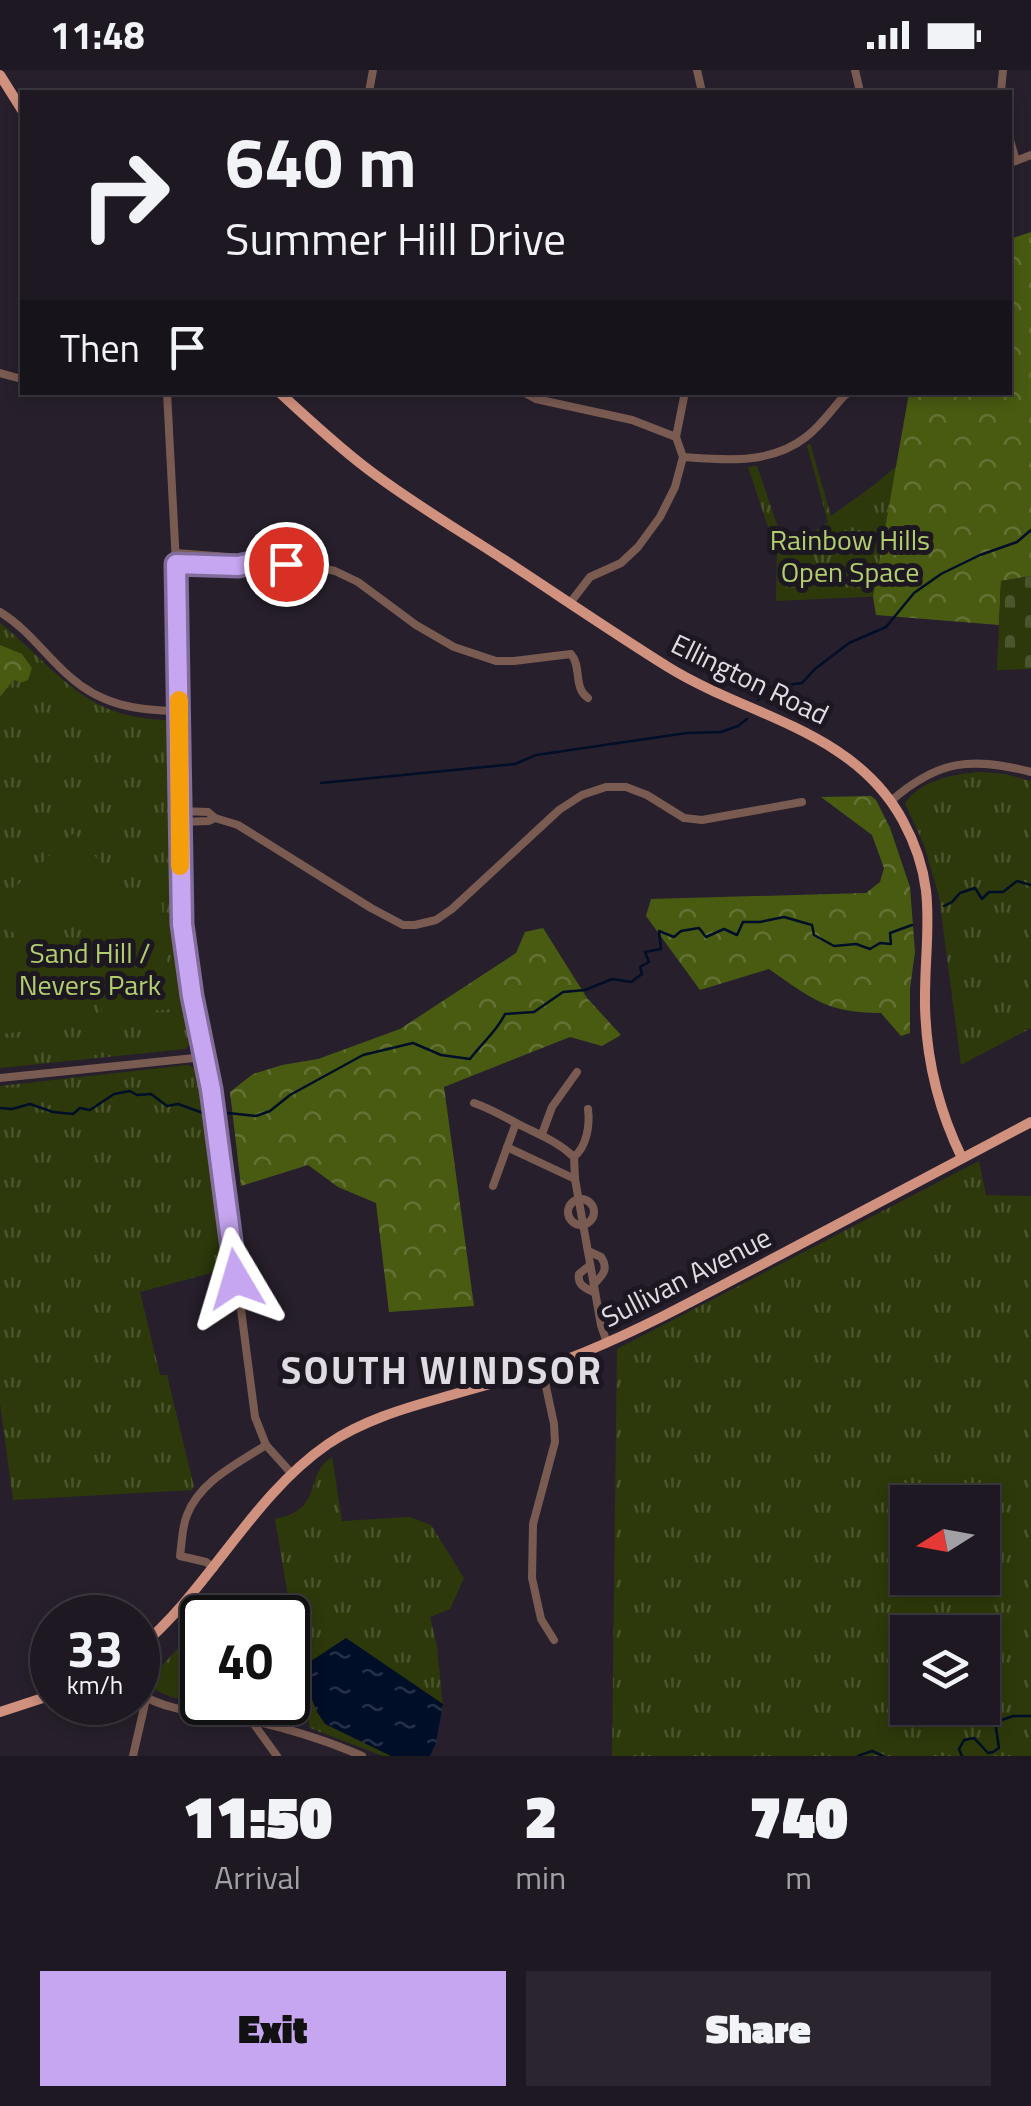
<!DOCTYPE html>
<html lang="en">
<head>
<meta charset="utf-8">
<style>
  :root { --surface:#1d1821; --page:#2a252e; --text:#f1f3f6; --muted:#a0a0a5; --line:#3b373f; --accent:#c6a6f0 }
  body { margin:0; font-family:"Titillium Web",sans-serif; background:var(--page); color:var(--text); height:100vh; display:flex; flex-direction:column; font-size:38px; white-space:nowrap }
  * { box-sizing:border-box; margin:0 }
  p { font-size:32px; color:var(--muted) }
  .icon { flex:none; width:55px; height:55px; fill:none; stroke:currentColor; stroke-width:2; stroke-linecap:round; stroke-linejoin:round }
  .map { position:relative; height:1686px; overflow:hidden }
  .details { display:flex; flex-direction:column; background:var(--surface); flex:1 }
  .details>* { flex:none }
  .guide { position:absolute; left:20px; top:20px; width:992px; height:305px; border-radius:0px; box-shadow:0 5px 15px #0003,0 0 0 2px var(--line); background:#1d1821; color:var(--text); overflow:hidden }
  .needle { width:65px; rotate:259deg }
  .fabs { position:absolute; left:890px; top:1415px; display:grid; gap:20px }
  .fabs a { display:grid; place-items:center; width:110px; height:110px; border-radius:0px; background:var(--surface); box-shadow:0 5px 15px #0003,0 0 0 2px var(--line); font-size:50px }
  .speed { position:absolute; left:30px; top:1525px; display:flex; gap:20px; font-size:50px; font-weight:700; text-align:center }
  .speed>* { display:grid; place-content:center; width:130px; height:130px; border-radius:50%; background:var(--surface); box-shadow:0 5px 15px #0003,0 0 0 2px var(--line); line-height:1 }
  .speed small { font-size:25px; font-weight:400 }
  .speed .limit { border:5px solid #111; border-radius:15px; background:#fff; color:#111 }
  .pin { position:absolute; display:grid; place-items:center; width:85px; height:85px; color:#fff; margin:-42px; border:5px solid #fff; border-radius:50%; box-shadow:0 2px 10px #0007 }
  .me { position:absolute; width:110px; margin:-55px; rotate:353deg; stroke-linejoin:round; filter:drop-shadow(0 0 8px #0008) }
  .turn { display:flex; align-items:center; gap:35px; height:210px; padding:0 40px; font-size:45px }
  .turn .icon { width:130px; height:130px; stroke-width:2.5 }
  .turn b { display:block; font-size:70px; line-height:85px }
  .then { display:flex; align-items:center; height:95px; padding:0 40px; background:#0003; gap:20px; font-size:38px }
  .eta { display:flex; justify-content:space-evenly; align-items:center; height:170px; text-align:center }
  .eta b { font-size:60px; font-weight:800; line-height:70px }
  .primary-button { display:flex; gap:20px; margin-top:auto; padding:20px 40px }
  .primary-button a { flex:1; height:115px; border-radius:0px; background:var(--accent); color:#111; font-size:40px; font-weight:800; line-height:115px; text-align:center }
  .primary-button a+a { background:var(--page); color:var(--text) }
  .status { display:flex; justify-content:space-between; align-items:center; height:70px; padding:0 50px; background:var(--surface); direction:ltr }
  .status svg { height:28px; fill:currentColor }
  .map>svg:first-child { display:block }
  .grass { fill:url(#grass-tufts); fill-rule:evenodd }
  .forest { fill:url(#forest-crowns) }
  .cemetery { fill:url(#cemetery-stones) }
  .pitch { fill:#2d390a }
  .water { fill:url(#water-ripples) }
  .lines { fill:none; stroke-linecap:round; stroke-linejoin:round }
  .stream { stroke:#000e27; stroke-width:2.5 }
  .minor { stroke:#7a5b52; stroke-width:8 }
  .major { stroke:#d1917f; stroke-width:10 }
  .route-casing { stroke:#816c9c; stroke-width:25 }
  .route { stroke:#c6a6f0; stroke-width:18 }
  .slow { stroke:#f59e0b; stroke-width:18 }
  .labels { text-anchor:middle; stroke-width:10; stroke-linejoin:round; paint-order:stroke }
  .park-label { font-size:28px; fill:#b2cd6c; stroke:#1d1722 }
  .street-label { font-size:28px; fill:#e0dce4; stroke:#1d1722 }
  .district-label { font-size:38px; font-weight:bold; letter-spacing:2.5px; fill:#e0dce4; stroke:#1d1722 }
</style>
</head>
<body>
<div class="status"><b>11:48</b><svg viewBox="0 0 49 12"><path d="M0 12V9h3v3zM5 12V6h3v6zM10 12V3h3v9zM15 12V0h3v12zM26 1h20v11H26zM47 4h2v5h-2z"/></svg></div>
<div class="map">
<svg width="1031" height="1686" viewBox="0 0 1031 1686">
  <defs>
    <pattern id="grass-tufts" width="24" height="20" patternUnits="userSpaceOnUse" patternTransform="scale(2.5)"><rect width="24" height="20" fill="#2d390a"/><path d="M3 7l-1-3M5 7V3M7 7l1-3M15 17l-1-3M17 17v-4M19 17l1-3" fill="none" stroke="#4b552e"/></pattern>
    <pattern id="forest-crowns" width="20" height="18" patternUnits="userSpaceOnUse" patternTransform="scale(2.5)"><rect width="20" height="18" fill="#495b11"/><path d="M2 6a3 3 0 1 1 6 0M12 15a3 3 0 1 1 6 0" fill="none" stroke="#637234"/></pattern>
    <pattern id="cemetery-stones" width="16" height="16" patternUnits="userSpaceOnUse" patternTransform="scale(2.5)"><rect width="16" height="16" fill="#2d390a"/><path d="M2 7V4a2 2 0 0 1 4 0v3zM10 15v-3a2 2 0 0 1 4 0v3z" fill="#4b552e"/></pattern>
    <pattern id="water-ripples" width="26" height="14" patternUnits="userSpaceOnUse" patternTransform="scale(2.5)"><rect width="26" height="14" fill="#000e27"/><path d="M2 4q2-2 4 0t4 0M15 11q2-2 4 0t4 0" fill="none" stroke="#253046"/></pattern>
  </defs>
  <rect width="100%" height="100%" fill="#27202c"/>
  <g class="grass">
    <path d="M 810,373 L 831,446 L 874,415 L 910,385 L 887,526 L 776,531 L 777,484 L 748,397 L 757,396 L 786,481 L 828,452 L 807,376 Z"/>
    <path d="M 0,553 C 61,602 83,649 169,650 L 171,803 L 179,889 L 191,967 L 190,974 L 185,979 L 0,998 Z"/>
    <path d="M 980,702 L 1005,704 L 1031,711 L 1031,958 L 961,995 L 939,826 L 924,775 L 905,733 C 921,710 954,704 980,702 Z"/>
    <path d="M 188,995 L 196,999 L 199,1003 L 210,1060 L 226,1199 L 140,1222 L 160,1305 L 167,1305 L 194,1417 L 192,1420 L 13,1430 L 0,1333 L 0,1016 Z"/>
    <path d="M 979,1091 L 986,1125 L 1031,1126 L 1031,1686 L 612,1686 L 617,1279 ZM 908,1432 L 982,1432 L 982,1508 L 908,1508 ZM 908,1562 L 982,1562 L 982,1638 L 908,1638 Z"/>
    <path d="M 332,1387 L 342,1451 L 410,1447 L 431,1455 L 464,1508 L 450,1539 L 430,1547 L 437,1576 L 443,1638 L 425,1686 L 383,1686 L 310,1658 L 275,1449 C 325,1440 303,1405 332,1387 Z"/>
    <path d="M 182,1574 L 202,1604 L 202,1632 L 237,1633 L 268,1646 L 171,1627 L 140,1613 L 159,1599 Z"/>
  </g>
  <g class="forest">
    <path d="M 1031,162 L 1031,506 L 1001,511 L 999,555 L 876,545 L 873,527 L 909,323 L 1010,322 L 1010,169 Z"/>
    <path d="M 0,575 L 22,584 L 32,598 L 28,610 L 23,612 L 13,610 L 0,627 Z"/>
    <path d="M 871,726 L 876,730 L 890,758 L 910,817 L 915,882 L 910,918 L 910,963 L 901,966 L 881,943 C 827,943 812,929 769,899 L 700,920 L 646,846 L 651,829 L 866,823 L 880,812 L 884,798 L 872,765 L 821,727 Z"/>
    <path d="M 543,858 L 587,928 L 621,965 L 602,976 L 570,967 L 444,1017 L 474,1236 L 389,1242 L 376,1133 L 338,1117 L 308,1095 L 241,1116 L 230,1022 L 253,1004 L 282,995 L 318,989 L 400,959 L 516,883 L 525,862 Z"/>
  </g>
  <path class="cemetery" d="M 1031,506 L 1031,599 L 997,600 L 1001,511 Z"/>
  <g class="pitch">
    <path d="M 74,763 L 115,808 L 32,884 L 0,848 L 0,831 Z"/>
    <path d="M 161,826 L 172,939 L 102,945 L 91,832 Z"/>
    <path d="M 88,884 L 96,953 L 0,964 L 0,895 Z"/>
  </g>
  <path class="water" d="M 346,1568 L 443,1634 L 436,1673 L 430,1686 L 391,1686 L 325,1654 L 317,1642 L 303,1607 L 305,1595 Z"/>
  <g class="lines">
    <g class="stream">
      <path d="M 758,630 L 765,618 L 802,613 L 815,599 L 849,573 L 886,557 L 914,523 L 941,504 L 980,485 L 1017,472 L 1031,460"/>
      <path d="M 321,713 L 515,694 L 536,685 L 687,663 L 721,662 L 738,656 L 747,649"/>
      <path d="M 944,836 L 952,832 L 960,823 L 975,818 L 982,829 L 989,822 L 1003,822 L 1017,811 L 1031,815"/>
      <path d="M 0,1038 L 12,1039 L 30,1034 L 53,1042 L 73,1044 L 80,1038 L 90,1040 L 114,1024 L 130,1021 L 137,1025 L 151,1024 L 167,1036 L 178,1034 L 206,1044"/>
      <path d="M 228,1043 L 256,1046 L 270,1041 L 290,1025 L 363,985 L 413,973 L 441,985 L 470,989 C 482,973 497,961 505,944 L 534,942 L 563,922 L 585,920 L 612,909 L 631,912 L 642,904 L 640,897 L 649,892 L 645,882 L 661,879 L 659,861 L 674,867 L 681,861 L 699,858 L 706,867 L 724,859 L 737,865 L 743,852 L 760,852 L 784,847 L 812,855 L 814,865 L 834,876 L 856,874 L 870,879 L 880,873 L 891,874 L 890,863 L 912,855"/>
      <path d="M 858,1686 L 872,1681 L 883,1686"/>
      <path d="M 962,1686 L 959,1679 L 964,1670 L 974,1668 L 988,1683 L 993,1682 L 999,1678 L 996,1658 L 999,1651 L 1013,1646 L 1031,1646"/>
    </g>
    <g class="minor">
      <path d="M 697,0 L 702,22"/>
      <path d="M 855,0 L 860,22"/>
      <path d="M 369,22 L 373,0"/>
      <path d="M 1001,22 L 1003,0"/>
      <path d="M 1010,70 L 1016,91"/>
      <path d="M 1010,93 L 1031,85"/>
      <path d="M 0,303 L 18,308"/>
      <path d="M 167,322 L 176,494 L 180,828 L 191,926 L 211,1019 L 219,1070 L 255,1347 L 266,1375 L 292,1404"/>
      <path d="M 523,322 L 536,329 L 632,350 L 676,367"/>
      <path d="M 683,387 C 725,390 770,395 806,367 C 821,356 832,339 844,326 L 850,322"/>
      <path d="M 176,483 L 242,488 L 256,492 L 313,496 L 335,501 L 358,512 L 416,555 L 454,577 L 496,591 L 514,591 L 571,584 C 582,597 573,618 588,628"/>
      <path d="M 176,494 L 237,496 L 251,493"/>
      <path d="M 570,533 L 590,507 L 621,493 L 638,477 L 660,447 L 675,417 L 683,387 L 676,367 L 685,322"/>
      <path d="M 0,542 C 28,559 45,585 69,606 C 101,635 137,641 179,641"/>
      <path d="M 891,731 C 939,689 972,687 1031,702"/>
      <path d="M 180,741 L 208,742 L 215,748 L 238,755 L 371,838 L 403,855 L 415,855 L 436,850 L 452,839 L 559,740 L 582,725 L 606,717 L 626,717 L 647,725 L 684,748 L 702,750 L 802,732"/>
      <path d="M 180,752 L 209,751 L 215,748"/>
      <path d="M 0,1008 L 204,987"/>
      <path d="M 474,1033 C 491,1039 503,1046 518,1054 C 538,1064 557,1071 574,1087"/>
      <path d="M 542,1064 L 552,1037 L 577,1002"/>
      <path d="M 507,1077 L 575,1109"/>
      <path d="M 574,1087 L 575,1109 L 601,1255 L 607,1273"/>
      <path d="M 574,1087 C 587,1076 590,1055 588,1039"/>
      <path d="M 493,1116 L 516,1053"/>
      <circle cx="581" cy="1142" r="13"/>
      <path d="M 588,1181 L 601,1187 C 609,1199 603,1205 594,1214"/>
      <path d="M 590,1195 L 579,1204 C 577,1216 586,1218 595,1223"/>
      <path d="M 542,1298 L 554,1354 L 555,1372 L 533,1454 L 532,1508 L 541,1549 L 554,1570"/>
      <path d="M 214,1498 L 206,1492 L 180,1486 C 182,1472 182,1457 187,1445 C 200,1411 237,1394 266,1375"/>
      <path d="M 138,1622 C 165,1643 217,1643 250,1650 C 289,1659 326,1670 362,1686"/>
      <path d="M 251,1650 L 277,1686"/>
      <path d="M 133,1686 L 146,1629"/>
    </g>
    <g class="major">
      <path d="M 0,5 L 22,40"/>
      <path d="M 279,322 C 307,348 335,374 365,397 C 409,431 457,459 503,489 C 558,525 612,562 668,597 C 749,647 854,660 903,751 C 940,819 924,864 925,935 C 926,988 939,1041 962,1088"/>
      <path d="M 138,1579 C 210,1519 251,1427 328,1374 C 362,1351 402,1339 441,1328 C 489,1314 539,1301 585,1282 C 651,1255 713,1220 776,1187 C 861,1142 946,1097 1031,1052"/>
      <path d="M 0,1642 L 52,1625"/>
    </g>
  </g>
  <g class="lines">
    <defs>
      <path id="route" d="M 236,1209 L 211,1019 L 192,926 L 182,854 L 176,494 L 238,496 L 256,492 L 286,494"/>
    </defs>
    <use href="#route" class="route-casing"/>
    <use href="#route" class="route"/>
    <path class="slow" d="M 179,630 L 180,796"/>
  </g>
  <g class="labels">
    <g class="park-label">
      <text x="850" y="480">Rainbow Hills<tspan x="850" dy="32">Open Space</tspan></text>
      <text x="90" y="893">Sand Hill /<tspan x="90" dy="32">Nevers Park</tspan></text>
    </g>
    <g class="street-label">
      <text transform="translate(750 609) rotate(26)" y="10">Ellington Road</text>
      <text transform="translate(686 1207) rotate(-27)" y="10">Sullivan Avenue</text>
    </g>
    <g class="district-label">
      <text x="442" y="1314">SOUTH WINDSOR</text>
    </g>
  </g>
</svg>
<div class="fabs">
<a><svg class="needle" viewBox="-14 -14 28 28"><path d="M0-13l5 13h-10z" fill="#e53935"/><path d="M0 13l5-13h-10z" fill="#a0a0a5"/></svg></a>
<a><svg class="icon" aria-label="layers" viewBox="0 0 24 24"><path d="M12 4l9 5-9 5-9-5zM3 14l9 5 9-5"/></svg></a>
</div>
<div class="speed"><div>33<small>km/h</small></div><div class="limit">40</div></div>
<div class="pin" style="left:286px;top:494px;background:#d93025"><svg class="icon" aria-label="arrive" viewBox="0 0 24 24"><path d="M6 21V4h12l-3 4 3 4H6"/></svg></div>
<svg class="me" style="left:236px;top:1209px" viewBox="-20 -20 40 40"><path d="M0-17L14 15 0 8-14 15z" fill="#c6a6f0" stroke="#fff" stroke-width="4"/></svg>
<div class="guide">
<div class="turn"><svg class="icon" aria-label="right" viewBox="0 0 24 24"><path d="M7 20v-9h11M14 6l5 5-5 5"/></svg><div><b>640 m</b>Summer Hill Drive</div></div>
<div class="then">Then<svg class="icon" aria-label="arrive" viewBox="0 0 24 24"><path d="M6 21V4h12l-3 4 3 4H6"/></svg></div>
</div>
</div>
<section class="details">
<div class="eta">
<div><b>11:50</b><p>Arrival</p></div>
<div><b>2</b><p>min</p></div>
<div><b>740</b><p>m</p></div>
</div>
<div class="primary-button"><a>Exit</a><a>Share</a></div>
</section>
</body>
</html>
